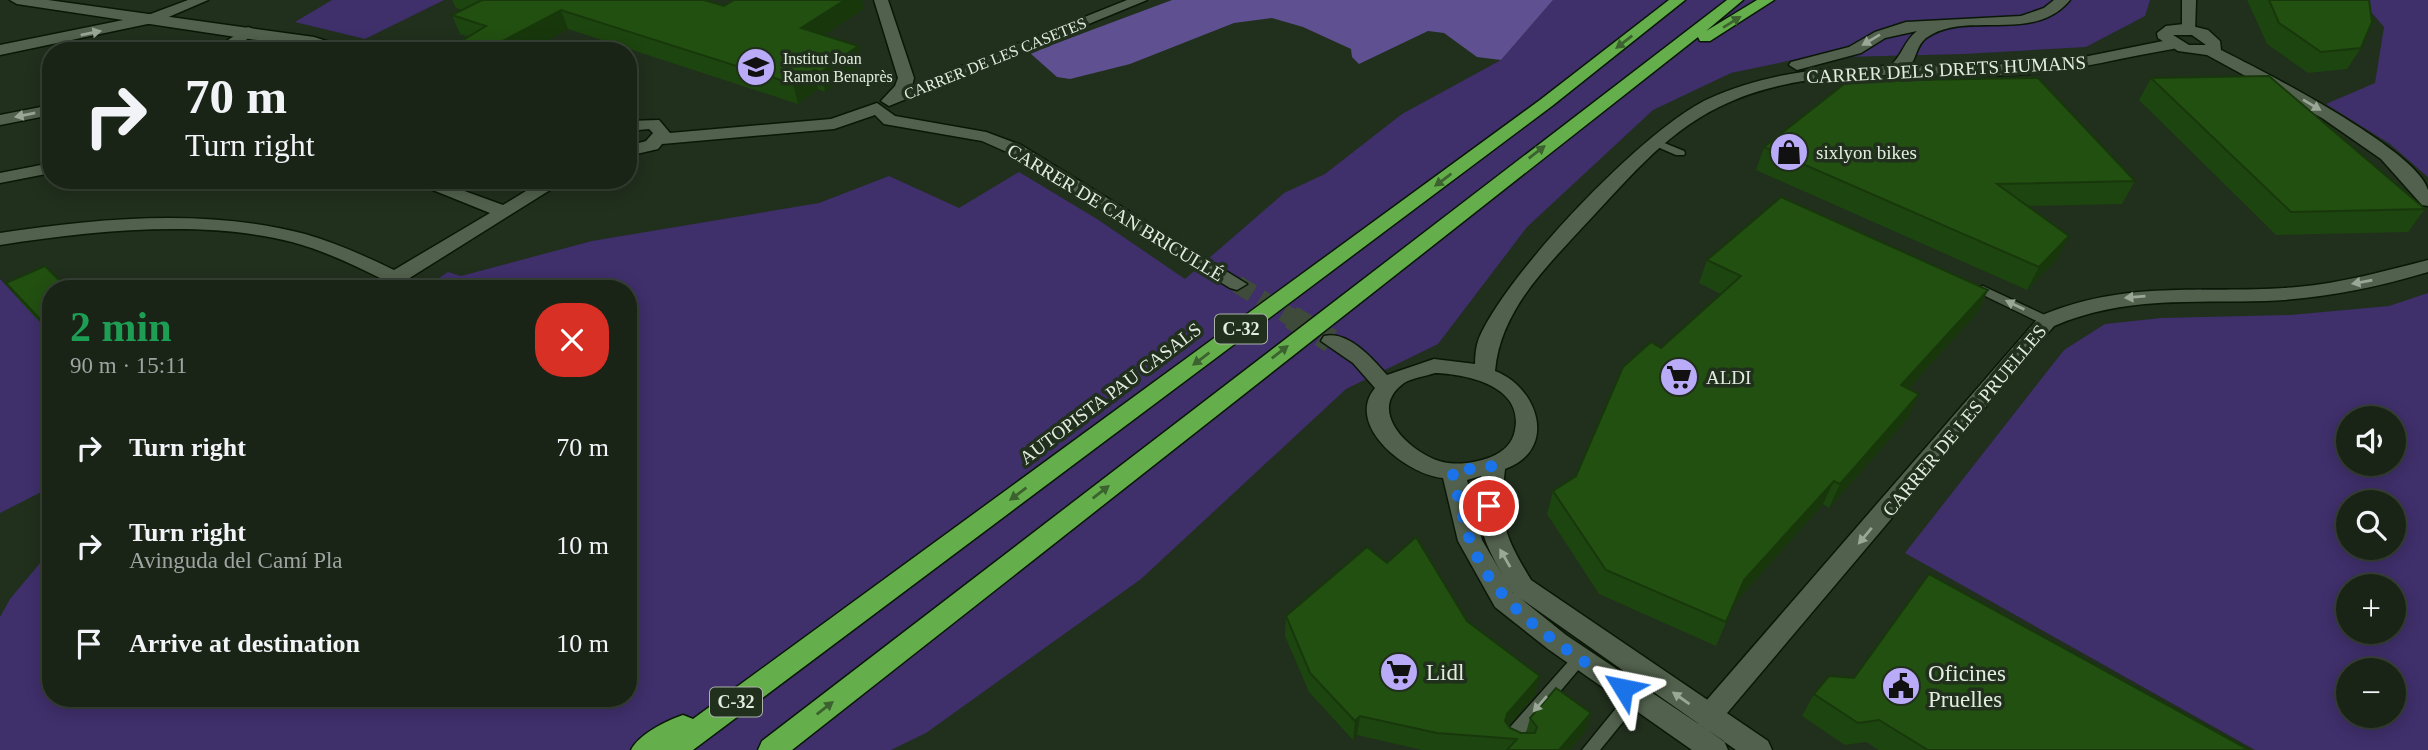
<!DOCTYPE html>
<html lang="en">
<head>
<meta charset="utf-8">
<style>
  :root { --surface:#192316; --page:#222b1f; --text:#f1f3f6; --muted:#9fa4a1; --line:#374035 }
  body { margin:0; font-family:Georgia,serif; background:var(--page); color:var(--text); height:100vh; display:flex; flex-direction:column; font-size:26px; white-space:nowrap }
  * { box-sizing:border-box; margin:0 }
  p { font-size:23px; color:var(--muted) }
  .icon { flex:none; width:38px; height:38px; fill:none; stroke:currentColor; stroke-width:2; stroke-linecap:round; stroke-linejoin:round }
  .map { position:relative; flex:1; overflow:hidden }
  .details { position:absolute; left:42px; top:280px; width:595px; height:427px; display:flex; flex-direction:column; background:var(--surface); border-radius:28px; box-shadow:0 4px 18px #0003,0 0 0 2px var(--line) }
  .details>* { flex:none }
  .guide { position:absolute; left:42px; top:42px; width:595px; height:147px; border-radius:28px; box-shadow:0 4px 18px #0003,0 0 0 2px var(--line); background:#192316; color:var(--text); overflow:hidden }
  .controls { position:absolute; left:2336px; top:406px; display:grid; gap:14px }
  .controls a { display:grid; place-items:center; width:70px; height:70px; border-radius:50%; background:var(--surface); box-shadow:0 4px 18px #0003,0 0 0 2px var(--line); font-size:35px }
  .pin { position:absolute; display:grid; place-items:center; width:60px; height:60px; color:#fff; margin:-30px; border:4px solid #fff; border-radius:50%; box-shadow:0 2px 7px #0007 }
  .me { position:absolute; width:77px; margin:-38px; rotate:305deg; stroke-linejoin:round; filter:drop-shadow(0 0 5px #0008) }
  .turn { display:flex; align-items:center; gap:24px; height:147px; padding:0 28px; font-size:32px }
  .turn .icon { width:91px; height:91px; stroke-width:2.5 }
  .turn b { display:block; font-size:49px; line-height:60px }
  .round { display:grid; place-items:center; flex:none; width:74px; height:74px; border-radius:28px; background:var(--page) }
  .headline { display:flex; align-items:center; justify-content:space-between; height:119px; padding:0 28px }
  h1 { font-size:42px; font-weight:800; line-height:52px; color:#1e9e55 }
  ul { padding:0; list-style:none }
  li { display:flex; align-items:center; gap:21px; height:98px; padding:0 28px }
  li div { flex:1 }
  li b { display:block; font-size:26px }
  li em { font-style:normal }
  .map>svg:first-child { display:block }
  .green { fill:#3f2f6b; fill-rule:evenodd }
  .forest { fill:#5f5092 }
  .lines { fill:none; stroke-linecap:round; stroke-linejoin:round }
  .secondary-tunnel-far1 { stroke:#3e4b3a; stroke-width:18; stroke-dasharray:18 9; stroke-linecap:butt }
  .secondary-tunnel { stroke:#3e4b3a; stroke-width:24; stroke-dasharray:24 11; stroke-linecap:butt }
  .lane-casing { stroke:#0a1707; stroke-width:3 }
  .street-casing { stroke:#0a1707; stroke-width:3 }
  .secondary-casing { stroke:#0a1707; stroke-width:3 }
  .highway-casing { stroke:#0a1707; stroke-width:3 }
  .lane { fill:#52614d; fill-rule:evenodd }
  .street { fill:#52614d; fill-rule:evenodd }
  .secondary { fill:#52614d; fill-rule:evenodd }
  .highway { fill:#64af4b; fill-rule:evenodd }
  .wall { fill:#1d450f }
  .shaded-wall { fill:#18380c }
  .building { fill:#225011; stroke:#18380c; stroke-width:2 }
  .oneway { fill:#3c622f }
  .oneway2 { fill:#9aa696 }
  .route { stroke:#1a73e8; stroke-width:12; stroke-dasharray:0 21.6 }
  .labels { text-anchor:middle; stroke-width:7; stroke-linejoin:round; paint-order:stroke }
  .far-poi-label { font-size:16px; fill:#e3ece0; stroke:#212f1d; text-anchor:start }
  .far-street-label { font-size:16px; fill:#e3ece0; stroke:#212f1d }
  .shield { fill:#212f1d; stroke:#a9b3a6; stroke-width:2 }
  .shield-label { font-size:18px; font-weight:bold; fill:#e3ece0 }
  .street-label { font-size:19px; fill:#e3ece0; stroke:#212f1d }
  .poi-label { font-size:19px; fill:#e3ece0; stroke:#212f1d; text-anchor:start }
  .near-poi-label { font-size:23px; fill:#e3ece0; stroke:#212f1d; text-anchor:start }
</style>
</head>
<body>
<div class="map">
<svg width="2428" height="750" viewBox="0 0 2428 750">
  <rect width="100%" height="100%" fill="#212f1d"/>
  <g class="green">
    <path d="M 332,0 L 444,0 L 365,39 L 295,22 Z"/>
    <path d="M 1553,0 L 2150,0 L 2145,16 L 2086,47 L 1964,54 L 1802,58 L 1731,73 L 1653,110 L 1527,227 L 1438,344 L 1346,389 L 1141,579 L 926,733 L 891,750 L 0,750 L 0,617 L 10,599 L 51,550 L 51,698 L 628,698 L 628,289 L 422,289 L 448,272 L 461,276 L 592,241 L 819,203 L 889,176 L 959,208 L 1019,172 L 1097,219 L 1185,279 L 1284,193 L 1325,174 L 1402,114 L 1501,60 Z"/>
    <path d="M 2361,0 L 2428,0 L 2428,177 L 2390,144 L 2326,104 L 2375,83 L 2384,27 Z"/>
    <path d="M 0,279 L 51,334 L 51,487 L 0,513 Z"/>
    <path d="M 2428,293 L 2428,750 L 2255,750 L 1905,553 L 2064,350 L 2105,324 L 2161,318 L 2290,315 L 2389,306 ZM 2394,418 L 2394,464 L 2348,464 L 2348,418 ZM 2394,502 L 2394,548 L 2348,548 L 2348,502 ZM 2394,586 L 2394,632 L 2348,632 L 2348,586 ZM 2394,670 L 2394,716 L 2348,716 L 2348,670 Z"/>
  </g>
  <path class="forest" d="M 1172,0 L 1553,0 L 1501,60 L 1477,57 L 1444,33 L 1428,31 L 1359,64 L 1352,57 L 1351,49 L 1303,27 L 1272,18 L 1234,23 L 1130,64 L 1070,79 L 1057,77 L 1030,53 Z"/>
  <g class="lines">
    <path class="secondary-tunnel-far1" d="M 1237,284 L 1294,319"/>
    <path class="secondary-tunnel" d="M 1291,317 L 1331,341"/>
    <defs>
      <g id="lane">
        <path d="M 1657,140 L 1684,151 L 1685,153 L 1684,155 L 1676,155 L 1653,145 L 1652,143 Z"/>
        <path d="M 1983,286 L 2051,318 L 2053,321 L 2051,324 L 2043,324 L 1979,293 L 1977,290 L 1979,287 Z"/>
        <path d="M 1580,652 L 1585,654 L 1588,658 L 1585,662 L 1520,739 L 1521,742 L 1519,747 L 1513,749 L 1507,747 L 1502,739 L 1504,734 L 1575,654 Z"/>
        <path d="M 1635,689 L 1640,691 L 1643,696 L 1640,701 L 1600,750 L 1582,750 L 1630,691 Z"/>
      </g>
      <g id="street">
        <path d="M 188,0 L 208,0 L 157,22 L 0,55 L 0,45 L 148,15 Z"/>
        <path d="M 874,0 L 888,0 L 914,78 L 912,86 L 1127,0 L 1147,0 L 889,106 L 881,101 L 895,86 L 898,78 Z"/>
        <path d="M 2184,24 L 2208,30 L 2220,41 L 2221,50 C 2261,70 2418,150 2428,190 C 2428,195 2428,202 2428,206 L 2422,205 L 2381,159 L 2322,118 L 2207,55 L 2178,51 L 2158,38 L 2157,33 L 2166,26 ZM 2173,35 L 2192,35 L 2206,45 L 2189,45 Z"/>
        <path d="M 248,27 L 253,29 L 253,35 L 230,51 L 211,51 Z"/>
        <path d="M 51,105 L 51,115 L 0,125 L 0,115 Z"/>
        <path d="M 51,163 L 51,173 L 0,183 L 0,173 Z"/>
        <path d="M 408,180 L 434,180 L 503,205 L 544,180 L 566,180 L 392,289 L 367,289 L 380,278 C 352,264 322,250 292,242 C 202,219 91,231 0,245 L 0,233 C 98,218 207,208 305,234 C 336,243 365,256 394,270 L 490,213 Z"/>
        <path d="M 2428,260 L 2428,272 C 2375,288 2320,299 2265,301 C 2192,303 2123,296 2054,326 L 1717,725 L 1708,729 L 1699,725 L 1695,717 L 1699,709 L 2040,316 C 2130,278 2204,295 2297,287 C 2342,283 2385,271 2428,260 Z"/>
      </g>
      <g id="secondary">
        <path d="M 10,0 L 48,0 L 314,37 L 357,51 L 330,51 L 17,4 Z"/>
        <path d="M 2054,0 L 2070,0 C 2033,45 1966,9 1926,38 C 1916,46 1917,57 1910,66 L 2054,63 L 2173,39 L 2181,44 L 2173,49 C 2118,58 2067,73 2011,75 C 1915,79 1809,62 1719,107 C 1663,134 1623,185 1581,229 C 1543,270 1500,313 1495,371 C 1539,388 1558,450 1505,469 C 1499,522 1504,535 1531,580 L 1768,741 L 1772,750 L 1736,750 L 1520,598 L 1566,635 L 1724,741 L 1728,750 L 1692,750 L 1548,649 L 1495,607 L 1458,541 L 1443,478 C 1408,475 1344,426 1375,388 L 1353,363 L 1321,341 L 1324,336 C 1348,330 1373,359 1387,375 L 1434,359 L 1475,364 C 1475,356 1476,346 1479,338 C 1507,273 1644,129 1708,99 C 1764,73 1829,66 1890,66 C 1902,56 1904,41 1917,31 L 1885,38 L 1861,53 L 1797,70 L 1789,65 L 1791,62 L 1849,47 L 1875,32 L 1906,22 L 2021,16 L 2044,8 ZM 1435,373 C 1467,374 1524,386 1515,430 C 1513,443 1503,452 1491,457 C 1475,463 1456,466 1439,461 C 1408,451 1366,410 1404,383 C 1412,378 1426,376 1435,373 ZM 1481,476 C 1474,531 1487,547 1513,593 L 1482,540 L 1467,480 Z"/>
        <path d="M 2182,0 L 2196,0 L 2195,33 L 2190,35 L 2182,30 Z"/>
        <path d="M 877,103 L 895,116 L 986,132 L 1021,145 L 1247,284 L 1237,290 L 1230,288 L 1009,153 L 982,141 L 884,124 L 875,115 L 834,129 L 662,144 L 658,149 L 628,156 L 628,146 L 646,141 L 653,133 L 649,129 L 628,131 L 628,121 L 659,120 L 670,133 L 831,119 Z"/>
      </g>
      <g id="highway">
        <path d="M 1669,0 L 1685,0 L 1552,106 L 693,750 L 631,750 C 639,734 666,721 683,715 L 693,719 L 1540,100 Z"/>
        <path d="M 1727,0 L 1743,0 L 1706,31 L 1757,0 L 1774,0 L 1710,41 L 1700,41 L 1698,37 L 792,750 L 758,750 L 762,741 Z"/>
      </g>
    </defs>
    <use href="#lane" class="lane-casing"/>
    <use href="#street" class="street-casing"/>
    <use href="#secondary" class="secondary-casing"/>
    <use href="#highway" class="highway-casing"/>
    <use href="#lane" class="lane"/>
    <use href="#street" class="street"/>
    <use href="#secondary" class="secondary"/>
    <use href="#highway" class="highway"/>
  </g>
  <g class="wall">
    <path d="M 452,0 L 704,0 L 724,6 L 734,0 L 862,0 L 863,9 L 824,35 L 858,46 L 862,65 L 825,92 L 818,89 L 798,104 L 568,29 L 528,51 L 457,51 L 455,45 L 468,37 L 460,34 L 452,15 L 462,10 L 456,8 Z"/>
    <path d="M 2247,0 L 2369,0 L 2361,48 L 2347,69 L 2308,73 L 2267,44 Z"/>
    <path d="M 2151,78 L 2425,209 L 2408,232 L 2276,235 L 2139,100 Z"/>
    <path d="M 1764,147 L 2135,181 L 2122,204 L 2027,206 L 2057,259 L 2027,290 L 1756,170 Z"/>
    <path d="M 1707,260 L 1988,290 L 1977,313 L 1908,389 L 1908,418 L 1829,508 L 1823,504 L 1734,604 L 1716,646 L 1599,594 L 1547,514 L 1553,491 L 1576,476 L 1661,348 L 1721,294 L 1699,283 Z"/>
    <path d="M 6,283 L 51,289 L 51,334 L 20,301 Z"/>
    <path d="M 1387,563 L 1467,621 L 1540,676 L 1534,696 L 1508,726 L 1510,728 L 1521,733 L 1526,733 L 1530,718 L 1591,713 L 1585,732 L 1569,750 L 1422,750 L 1357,735 L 1353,740 L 1309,692 L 1285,636 L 1286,616 Z"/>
    <path d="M 1814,694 L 2249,750 L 1879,750 L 1866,742 L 1845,745 L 1802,716 Z"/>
  </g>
  <g class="shaded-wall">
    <path d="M 845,0 L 862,0 L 863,9 L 805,48 L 801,28 Z"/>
    <path d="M 561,10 L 568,29 L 528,51 L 484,51 Z"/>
    <path d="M 858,46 L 862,65 L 825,92 L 821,72 Z"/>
    <path d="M 814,70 L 818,89 L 798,104 L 793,84 Z"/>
    <path d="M 2069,236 L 2057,259 L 2027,290 L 2039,267 Z"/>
    <path d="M 1988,290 L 1977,313 L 1890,409 L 1901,385 Z"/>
    <path d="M 1919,394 L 1908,418 L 1829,508 L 1840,484 Z"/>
    <path d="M 1834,481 L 1823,504 L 1734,604 L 1744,580 Z"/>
    <path d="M 1540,676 L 1534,696 L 1502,733 L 1507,714 Z"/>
    <path d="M 1591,713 L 1585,732 L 1569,750 L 1559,750 Z"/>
    <path d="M 1360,716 L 1357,735 L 1353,740 L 1355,721 Z"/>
  </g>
  <g class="building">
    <path d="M 482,0 L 704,0 L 724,6 L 734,0 L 845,0 L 801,28 L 858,46 L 821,72 L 814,70 L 793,84 L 561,10 L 484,51 L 477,51 L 455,45 L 486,26 L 452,15 Z"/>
    <path d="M 2269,0 L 2369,0 L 2372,22 L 2361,48 L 2321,52 L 2279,23 Z"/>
    <path d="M 2269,76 L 2425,209 L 2291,212 L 2151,78 Z"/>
    <path d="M 2038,78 L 2135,181 L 1997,184 L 2069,236 L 2039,267 L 1764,147 L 1848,81 Z"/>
    <path d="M 1781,197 L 1988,290 L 1901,385 L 1919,394 L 1840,484 L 1834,481 L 1744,580 L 1726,622 L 1606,570 L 1553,491 L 1576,476 L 1623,367 L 1651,342 L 1661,348 L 1741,276 L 1707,260 Z"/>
    <path d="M 45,266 L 68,289 L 51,289 L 51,331 L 6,283 Z"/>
    <path d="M 1416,537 L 1467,621 L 1540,676 L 1507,714 L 1505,721 L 1510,728 L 1521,733 L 1535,733 L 1537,727 L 1530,718 L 1556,688 L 1591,713 L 1559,750 L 1507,750 L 1517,739 L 1437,733 L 1360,716 L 1355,721 L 1310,673 L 1286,616 L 1367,547 L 1387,563 Z"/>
    <path d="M 1929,574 L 2249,750 L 1928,750 L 1879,720 L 1858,723 L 1814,694 L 1829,676 L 1854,678 Z"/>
  </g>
  <defs><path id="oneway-solid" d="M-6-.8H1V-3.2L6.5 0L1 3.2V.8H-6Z" transform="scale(1.75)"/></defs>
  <g class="oneway">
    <use href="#oneway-solid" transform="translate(1732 22) rotate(-32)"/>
    <use href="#oneway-solid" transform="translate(1624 42) rotate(142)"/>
    <use href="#oneway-solid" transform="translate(1537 152) rotate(-38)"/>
    <use href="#oneway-solid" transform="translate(1443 180) rotate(143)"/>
    <use href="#oneway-solid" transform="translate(1280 352) rotate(-38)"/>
    <use href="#oneway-solid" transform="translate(1201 359) rotate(143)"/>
    <use href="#oneway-solid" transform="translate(1101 492) rotate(-38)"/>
    <use href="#oneway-solid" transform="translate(1018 494) rotate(143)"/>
    <use href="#oneway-solid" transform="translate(825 708) rotate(-38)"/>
  </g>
  <g class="oneway2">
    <use href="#oneway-solid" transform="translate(91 33) rotate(-11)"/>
    <use href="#oneway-solid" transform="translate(1871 40) rotate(149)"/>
    <use href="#oneway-solid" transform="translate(2312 105) rotate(31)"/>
    <use href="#oneway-solid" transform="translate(25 115) rotate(169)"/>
    <use href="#oneway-solid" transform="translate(2362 282) rotate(170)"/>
    <use href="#oneway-solid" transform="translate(2135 297) rotate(175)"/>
    <use href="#oneway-solid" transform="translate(2015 305) rotate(-154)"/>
    <use href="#oneway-solid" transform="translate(1865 536) rotate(130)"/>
    <use href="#oneway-solid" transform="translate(1505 558) rotate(-120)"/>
    <use href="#oneway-solid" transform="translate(1681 698) rotate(-145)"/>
    <use href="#oneway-solid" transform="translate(1540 704) rotate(131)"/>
  </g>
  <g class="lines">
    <path class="route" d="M 1489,506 L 1494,466 L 1452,471 C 1458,494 1462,518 1470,540 C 1495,610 1565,647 1623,688"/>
  </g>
  <defs>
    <symbol id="school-disc" viewBox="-11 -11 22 22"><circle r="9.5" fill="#b9abf7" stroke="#212f1d"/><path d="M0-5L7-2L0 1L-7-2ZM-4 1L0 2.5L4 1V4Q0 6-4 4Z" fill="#111"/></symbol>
    <symbol id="shop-disc" viewBox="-11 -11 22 22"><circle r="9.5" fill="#b9abf7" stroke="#212f1d"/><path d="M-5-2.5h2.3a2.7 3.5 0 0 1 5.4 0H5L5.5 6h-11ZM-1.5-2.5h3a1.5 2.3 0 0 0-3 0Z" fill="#111"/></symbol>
    <symbol id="supermarket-disc" viewBox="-11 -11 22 22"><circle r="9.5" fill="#b9abf7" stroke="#212f1d"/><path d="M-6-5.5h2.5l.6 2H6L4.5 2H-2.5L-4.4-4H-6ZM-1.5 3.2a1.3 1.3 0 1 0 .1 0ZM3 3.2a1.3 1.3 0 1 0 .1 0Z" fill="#111"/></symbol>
    <symbol id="civic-disc" viewBox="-11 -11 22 22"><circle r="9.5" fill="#b9abf7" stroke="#212f1d"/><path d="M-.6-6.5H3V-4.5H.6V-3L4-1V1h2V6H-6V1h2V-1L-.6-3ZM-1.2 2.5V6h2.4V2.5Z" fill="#111"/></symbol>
  </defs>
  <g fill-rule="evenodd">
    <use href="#school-disc" x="734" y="45" width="44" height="44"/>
    <use href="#shop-disc" x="1767" y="130" width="44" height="44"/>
    <use href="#supermarket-disc" x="1657" y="355" width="44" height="44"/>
    <use href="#supermarket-disc" x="1377" y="650" width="44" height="44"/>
    <use href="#civic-disc" x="1879" y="664" width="44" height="44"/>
  </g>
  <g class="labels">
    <g class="far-poi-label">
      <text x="783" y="64">Institut Joan<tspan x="783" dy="18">Ramon Benaprès</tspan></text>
    </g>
    <g class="far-street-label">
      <text transform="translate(995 58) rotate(-22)" y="6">CARRER DE LES CASETES</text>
    </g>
    <g class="shield">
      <rect x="1215" y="314.5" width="52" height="29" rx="5"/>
      <rect x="710" y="687.5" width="52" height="29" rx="5"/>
    </g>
    <g class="shield-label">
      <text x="1241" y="335">C-32</text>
      <text x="736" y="708">C-32</text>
    </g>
    <g class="street-label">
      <text transform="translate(1946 69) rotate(-3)" y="7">CARRER DELS DRETS HUMANS</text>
      <text transform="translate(1116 212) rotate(31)" y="7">CARRER DE CAN BRICULLÉ</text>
      <text transform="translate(1110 393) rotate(-37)" y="7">AUTOPISTA PAU CASALS</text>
      <text transform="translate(1964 420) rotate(-50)" y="7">CARRER DE LES PRUELLES</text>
    </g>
    <g class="poi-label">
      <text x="1816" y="159">sixlyon bikes</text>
      <text x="1706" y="384">ALDI</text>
    </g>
    <g class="near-poi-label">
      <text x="1426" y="680">Lidl</text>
      <text x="1928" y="681">Oficines<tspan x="1928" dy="26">Pruelles</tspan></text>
    </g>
  </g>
</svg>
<div class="controls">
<a><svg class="icon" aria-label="sound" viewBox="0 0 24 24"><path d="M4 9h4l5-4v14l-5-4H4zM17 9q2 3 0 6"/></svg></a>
<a><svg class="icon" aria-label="search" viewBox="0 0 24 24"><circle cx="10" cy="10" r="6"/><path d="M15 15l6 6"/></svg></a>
<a>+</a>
<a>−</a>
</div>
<div class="pin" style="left:1489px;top:506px;background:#d93025"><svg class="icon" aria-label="arrive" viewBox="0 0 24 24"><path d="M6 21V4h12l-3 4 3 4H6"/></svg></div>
<svg class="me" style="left:1623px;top:688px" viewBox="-20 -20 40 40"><path d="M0-17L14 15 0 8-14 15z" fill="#1a73e8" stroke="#fff" stroke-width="4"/></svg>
<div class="guide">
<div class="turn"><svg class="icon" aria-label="right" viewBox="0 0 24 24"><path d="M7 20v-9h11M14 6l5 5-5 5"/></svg><div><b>70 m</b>Turn right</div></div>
</div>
<section class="details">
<div class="headline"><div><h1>2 min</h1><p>90 m · 15:11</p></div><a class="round" style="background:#d93025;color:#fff"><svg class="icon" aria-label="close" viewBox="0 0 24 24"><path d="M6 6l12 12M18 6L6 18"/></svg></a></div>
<ul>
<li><svg class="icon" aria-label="right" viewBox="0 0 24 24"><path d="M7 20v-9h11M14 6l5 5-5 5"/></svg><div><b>Turn right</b></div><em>70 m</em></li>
<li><svg class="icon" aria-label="right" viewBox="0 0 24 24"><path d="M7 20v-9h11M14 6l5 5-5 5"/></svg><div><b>Turn right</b><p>Avinguda del Camí Pla</p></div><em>10 m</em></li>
<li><svg class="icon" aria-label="arrive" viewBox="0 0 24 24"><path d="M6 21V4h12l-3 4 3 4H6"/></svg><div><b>Arrive at destination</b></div><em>10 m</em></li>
</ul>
</section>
</div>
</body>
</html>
